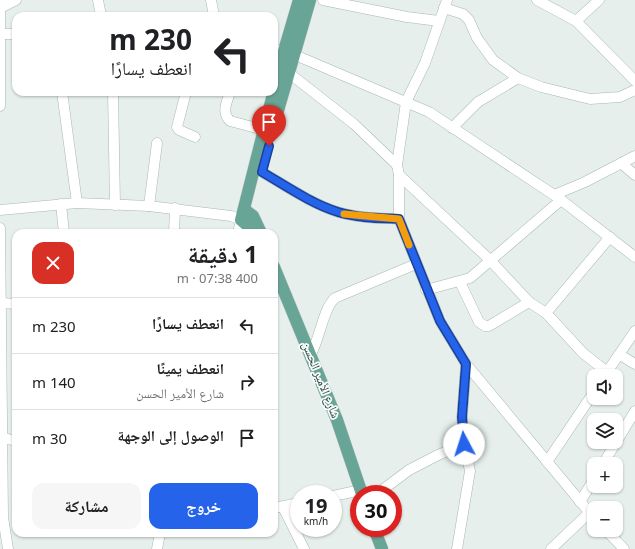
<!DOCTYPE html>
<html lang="ar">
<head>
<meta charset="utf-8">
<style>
  :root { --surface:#fff; --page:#f6f6f6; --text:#202124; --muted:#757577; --line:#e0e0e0; --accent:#2563eb }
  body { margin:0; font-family:"Noto Sans","Noto Naskh Arabic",sans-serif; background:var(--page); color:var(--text); direction:rtl; height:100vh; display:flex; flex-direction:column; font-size:15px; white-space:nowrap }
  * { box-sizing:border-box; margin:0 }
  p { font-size:13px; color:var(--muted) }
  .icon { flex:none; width:22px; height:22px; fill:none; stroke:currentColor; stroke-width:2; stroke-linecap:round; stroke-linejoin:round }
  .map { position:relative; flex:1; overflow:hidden; direction:ltr }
  .details { position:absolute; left:12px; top:229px; width:266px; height:308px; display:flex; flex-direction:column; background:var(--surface); border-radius:12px; box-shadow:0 1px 3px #0004; direction:rtl }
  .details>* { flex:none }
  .guide { position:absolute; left:12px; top:12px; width:266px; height:84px; border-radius:12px; box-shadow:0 1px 3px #0004; direction:rtl; background:#fff; color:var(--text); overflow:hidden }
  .controls { position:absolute; left:587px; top:369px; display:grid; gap:8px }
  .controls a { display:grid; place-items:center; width:36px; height:36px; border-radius:8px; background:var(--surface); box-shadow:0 1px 3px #0004; font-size:20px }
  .speed { position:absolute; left:290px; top:485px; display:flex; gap:8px; font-size:20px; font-weight:700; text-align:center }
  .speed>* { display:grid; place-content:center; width:52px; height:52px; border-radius:50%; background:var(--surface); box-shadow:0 1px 3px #0004; line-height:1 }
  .speed small { font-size:10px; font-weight:400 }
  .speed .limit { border:6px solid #d22; background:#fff; color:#111 }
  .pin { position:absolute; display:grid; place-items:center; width:34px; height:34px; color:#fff; margin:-41px -17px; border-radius:50% 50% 50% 0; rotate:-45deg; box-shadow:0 0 4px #0007 }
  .pin .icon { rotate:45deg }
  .me { position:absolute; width:44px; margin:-22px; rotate:355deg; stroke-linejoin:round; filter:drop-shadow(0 0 3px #0008) }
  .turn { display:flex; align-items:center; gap:14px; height:84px; padding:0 20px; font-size:18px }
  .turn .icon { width:52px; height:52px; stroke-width:2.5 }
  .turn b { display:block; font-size:28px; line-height:34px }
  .round { display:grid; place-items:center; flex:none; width:42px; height:42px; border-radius:12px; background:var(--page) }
  .overview { display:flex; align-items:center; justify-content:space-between; height:68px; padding:0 20px }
  h1 { font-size:24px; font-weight:700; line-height:30px }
  .action { display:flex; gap:8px; margin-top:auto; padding:8px 20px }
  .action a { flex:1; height:46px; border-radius:12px; background:var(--accent); color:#fff; font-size:16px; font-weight:700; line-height:46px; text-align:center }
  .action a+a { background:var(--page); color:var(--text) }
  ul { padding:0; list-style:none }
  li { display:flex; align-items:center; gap:12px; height:56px; padding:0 20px; border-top:1px solid var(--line) }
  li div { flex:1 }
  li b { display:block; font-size:15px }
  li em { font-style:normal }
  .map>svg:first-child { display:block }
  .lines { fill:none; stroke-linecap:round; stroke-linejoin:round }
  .minor-casing { stroke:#a8b8b3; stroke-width:11 }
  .major-casing { stroke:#c2cac8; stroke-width:13 }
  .minor { stroke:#fff; stroke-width:10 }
  .major { stroke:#69a597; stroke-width:12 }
  .route-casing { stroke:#184099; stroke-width:10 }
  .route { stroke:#2563eb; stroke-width:7 }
  .slow { stroke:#f59e0b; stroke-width:7 }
  .labels { text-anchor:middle; stroke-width:3.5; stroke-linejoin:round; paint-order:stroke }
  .street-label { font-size:12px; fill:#24423b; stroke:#f7fbf9 }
</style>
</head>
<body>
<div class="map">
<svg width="635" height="549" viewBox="0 0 635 549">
  <rect width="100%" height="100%" fill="#e6efeb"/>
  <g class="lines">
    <defs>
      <g id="minor">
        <path d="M 98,0 L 101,16"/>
        <path d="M 211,0 L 214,16"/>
        <path d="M 323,0 L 407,17 L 439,21"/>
        <path d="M 447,0 L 425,63 L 406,102 L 397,165 L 399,175 L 399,219 L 440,321 L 466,364 L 594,518"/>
        <path d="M 537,0 L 576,21 L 635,81"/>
        <path d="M 0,1 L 0,106"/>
        <path d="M 0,8 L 16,0"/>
        <path d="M 444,8 L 463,14 L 469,20 L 477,38 L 493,60 L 518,78 L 541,87 L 590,99 L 620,97 L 635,90"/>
        <path d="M 576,21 L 599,0"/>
        <path d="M 0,34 L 16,34"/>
        <path d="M 274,49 L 295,55 L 429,112 L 554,195 L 585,182 L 635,156"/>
        <path d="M 289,73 L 354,124 L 397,165"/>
        <path d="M 62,92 L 77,203"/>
        <path d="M 113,92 L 115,205"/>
        <path d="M 186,92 L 177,127 L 179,130 L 195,137"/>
        <path d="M 230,92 C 227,102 221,112 230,121 L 264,130"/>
        <path d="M 452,128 L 478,102 L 518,78"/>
        <path d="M 621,163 L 635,175"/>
        <path d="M 262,172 C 286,186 312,204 338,212 C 358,218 379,218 399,219"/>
        <path d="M 399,175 L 490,260 L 529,302"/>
        <path d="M 556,196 L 635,257"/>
        <path d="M 61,204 L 64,233"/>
        <path d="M 149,206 L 157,143"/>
        <path d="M 0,210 L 77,203 L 149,206 L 231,216 L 241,220 L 238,233"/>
        <path d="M 0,228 L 3,517 L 8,549"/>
        <path d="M 174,233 L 175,208"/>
        <path d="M 460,282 L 479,322 L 485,326 L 489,326 L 529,302 L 546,313 L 583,353 L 607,372 L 605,376"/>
        <path d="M 426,290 L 470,278 L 561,200"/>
        <path d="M 2,303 L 16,304"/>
        <path d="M 546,313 L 610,237"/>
        <path d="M 311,354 C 320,338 323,309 335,298 L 416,264"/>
        <path d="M 620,355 L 635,364"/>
        <path d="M 607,372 L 635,331"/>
        <path d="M 0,437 L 16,441"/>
        <path d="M 547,462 L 594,392"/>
        <path d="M 603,464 L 635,411"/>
        <path d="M 377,494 L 409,470 L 438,455 L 464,444"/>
        <path d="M 333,496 L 361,490"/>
        <path d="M 580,502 L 594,479"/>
        <path d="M 283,507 L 304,549"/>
        <path d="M 274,508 L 299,503"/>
        <path d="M 606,530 L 624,549"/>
        <path d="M 157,549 L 160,533"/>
        <path d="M 457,549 L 470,471 L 464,444 L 462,417 L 466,364"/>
        <path d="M 551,549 L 589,513"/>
      </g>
      <g id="major">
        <path d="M 274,124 L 310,0"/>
        <path d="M 245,210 L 253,216 L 261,233"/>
        <path d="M 256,233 L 241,220 L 284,51 L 299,0"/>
        <path d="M 274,267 L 337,420 L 362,494"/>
        <path d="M 374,528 L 382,549"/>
      </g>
    </defs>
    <use href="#minor" class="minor-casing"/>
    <use href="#major" class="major-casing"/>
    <use href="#minor" class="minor"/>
    <use href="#major" class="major"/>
  </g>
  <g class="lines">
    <defs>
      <path id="route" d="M 269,146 L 262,172 C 286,186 312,204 338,212 C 358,218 379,218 399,219 L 440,321 L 466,364 L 462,417 L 464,444"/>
    </defs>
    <use href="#route" class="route-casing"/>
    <use href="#route" class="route"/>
    <path class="slow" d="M 344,214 L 399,219 L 409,245"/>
  </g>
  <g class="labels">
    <g class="street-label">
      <text transform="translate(321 380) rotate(68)" y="4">شارع الأمير الحسن</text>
    </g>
  </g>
</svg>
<div class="controls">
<a><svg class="icon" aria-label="sound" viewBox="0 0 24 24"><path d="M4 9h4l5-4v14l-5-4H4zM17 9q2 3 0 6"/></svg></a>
<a><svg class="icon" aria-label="layers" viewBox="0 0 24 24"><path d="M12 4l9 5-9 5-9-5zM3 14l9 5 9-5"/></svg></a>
<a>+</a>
<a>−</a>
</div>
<div class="speed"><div>19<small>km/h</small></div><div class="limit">30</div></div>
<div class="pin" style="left:269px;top:146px;background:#d93025"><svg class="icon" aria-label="arrive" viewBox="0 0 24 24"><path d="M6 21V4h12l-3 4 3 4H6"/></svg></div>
<svg class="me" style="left:464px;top:444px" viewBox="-20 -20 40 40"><circle r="19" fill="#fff"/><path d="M0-13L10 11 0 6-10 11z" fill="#2563eb"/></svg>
<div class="guide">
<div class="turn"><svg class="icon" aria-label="left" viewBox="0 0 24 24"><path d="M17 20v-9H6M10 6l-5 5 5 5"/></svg><div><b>230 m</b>انعطف يسارًا</div></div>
</div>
<section class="details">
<div class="overview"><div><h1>1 دقيقة</h1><p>400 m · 07:38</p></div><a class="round" style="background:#d93025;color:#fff"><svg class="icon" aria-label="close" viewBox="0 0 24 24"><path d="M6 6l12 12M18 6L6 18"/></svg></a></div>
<ul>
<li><svg class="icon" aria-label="left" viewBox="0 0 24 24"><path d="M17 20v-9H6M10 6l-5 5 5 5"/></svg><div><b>انعطف يسارًا</b></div><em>230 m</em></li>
<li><svg class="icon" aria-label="right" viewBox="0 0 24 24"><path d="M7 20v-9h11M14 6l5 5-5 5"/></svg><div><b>انعطف يمينًا</b><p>شارع الأمير الحسن</p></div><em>140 m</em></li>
<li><svg class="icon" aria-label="arrive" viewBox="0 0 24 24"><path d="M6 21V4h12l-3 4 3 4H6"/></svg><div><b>الوصول إلى الوجهة</b></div><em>30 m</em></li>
</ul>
<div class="action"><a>خروج</a><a>مشاركة</a></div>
</section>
</div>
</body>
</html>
